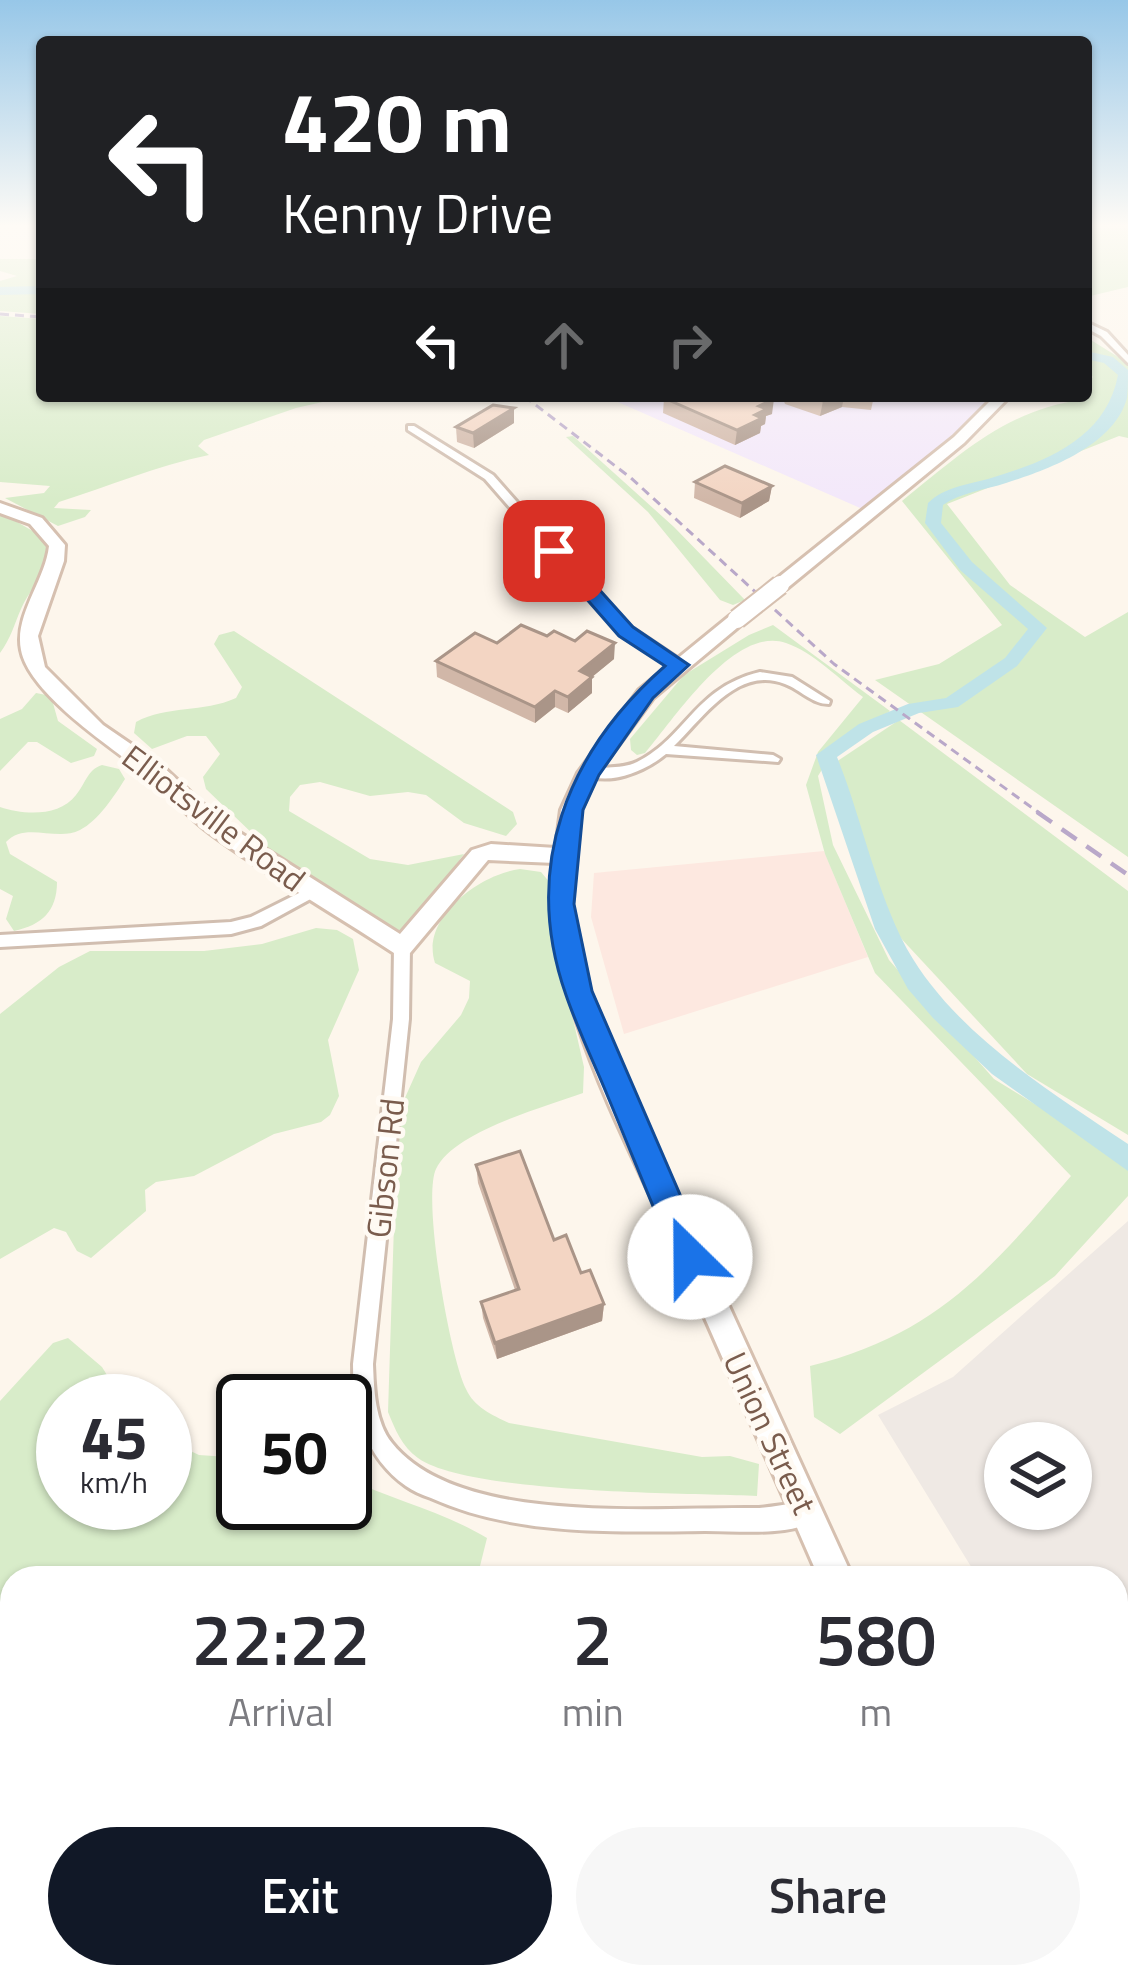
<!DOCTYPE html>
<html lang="en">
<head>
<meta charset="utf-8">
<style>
  :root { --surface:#fff; --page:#f7f7f7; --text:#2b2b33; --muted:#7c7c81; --accent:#111827 }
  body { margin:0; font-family:"Titillium Web",sans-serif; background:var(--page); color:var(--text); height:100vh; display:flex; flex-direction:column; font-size:45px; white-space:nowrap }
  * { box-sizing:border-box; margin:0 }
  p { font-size:39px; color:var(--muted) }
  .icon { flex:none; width:66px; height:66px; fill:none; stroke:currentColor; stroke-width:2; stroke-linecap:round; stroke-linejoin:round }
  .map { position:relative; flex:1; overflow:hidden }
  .sheet { position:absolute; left:0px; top:1566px; width:1128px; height:423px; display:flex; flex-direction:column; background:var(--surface); border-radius:36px 36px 0 0; box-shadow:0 3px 9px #0004 }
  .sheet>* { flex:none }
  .guide { position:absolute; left:36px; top:36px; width:1056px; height:366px; border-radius:12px; box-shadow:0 3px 9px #0004; background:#202124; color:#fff; overflow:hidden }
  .fabs { position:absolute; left:984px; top:1422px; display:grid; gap:24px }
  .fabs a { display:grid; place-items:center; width:108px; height:108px; border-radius:50%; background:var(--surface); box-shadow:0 3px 9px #0004; font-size:60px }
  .speed { position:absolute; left:36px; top:1374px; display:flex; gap:24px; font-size:60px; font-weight:700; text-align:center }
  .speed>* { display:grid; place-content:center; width:156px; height:156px; border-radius:50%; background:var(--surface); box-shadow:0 3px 9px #0004; line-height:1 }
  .speed small { font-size:30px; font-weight:400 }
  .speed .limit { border:6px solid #111; border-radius:18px; background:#fff; color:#111 }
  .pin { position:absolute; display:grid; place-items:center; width:102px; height:102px; color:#fff; margin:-51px; border-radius:24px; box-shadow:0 6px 18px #0006 }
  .me { position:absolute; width:132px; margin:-66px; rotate:337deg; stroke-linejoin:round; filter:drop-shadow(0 0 9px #0008) }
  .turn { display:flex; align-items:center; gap:42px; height:252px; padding:0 48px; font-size:54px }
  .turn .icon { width:156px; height:156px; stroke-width:2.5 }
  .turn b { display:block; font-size:84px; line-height:102px }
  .lanes { display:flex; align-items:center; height:114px; padding:0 48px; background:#0003; justify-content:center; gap:60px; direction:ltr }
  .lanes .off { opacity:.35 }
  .eta { display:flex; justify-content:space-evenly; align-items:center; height:204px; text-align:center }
  .eta b { font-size:72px; font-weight:600; line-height:84px }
  .primary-button { display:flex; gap:24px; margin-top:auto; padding:24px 48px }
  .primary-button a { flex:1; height:138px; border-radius:72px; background:var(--accent); color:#fff; font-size:48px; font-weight:600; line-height:138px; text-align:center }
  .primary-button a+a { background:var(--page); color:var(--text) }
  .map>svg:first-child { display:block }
  .commercial { fill:#fde8e0 }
  .industrial { fill:#efe9e4; fill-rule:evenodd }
  .education { fill:#f3e8fa }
  .green { fill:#d8ecc9 }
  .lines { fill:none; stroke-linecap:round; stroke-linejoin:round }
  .river { fill:#bfe3e8; fill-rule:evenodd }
  .street-casing { stroke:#d1beb0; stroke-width:6 }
  .secondary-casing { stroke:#d6c0b0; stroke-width:6 }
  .street { fill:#fff; fill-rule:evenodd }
  .secondary { fill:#fff; fill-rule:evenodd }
  .rail-far1 { stroke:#b9a8c9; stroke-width:3; stroke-dasharray:9 6; stroke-linecap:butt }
  .rail { stroke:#b9a8c9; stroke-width:4.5; stroke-dasharray:18 12; stroke-linecap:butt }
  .secondary-bridge-casing { stroke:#d6c0b0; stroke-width:22; stroke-linecap:butt }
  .secondary-bridge { stroke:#fff; stroke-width:18 }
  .wall { fill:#d1b7a8 }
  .shaded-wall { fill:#aa9588 }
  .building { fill:#f3d5c3; stroke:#aa9588; stroke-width:3 }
  .route { fill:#1a73e8; stroke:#114b97; stroke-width:3 }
  .labels { text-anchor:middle; stroke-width:9; stroke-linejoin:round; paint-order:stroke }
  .street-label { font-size:33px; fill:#7a5c4d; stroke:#fffaf3 }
</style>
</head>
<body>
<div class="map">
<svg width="1128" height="1987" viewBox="0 0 1128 1987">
  <rect width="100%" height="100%" fill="#fdf6ec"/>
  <path class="commercial" d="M 824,851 L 868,957 L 624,1034 L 591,917 L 594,873 Z"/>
  <path class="industrial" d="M 1128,1221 L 1128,1824 L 1116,1804 L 1116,1578 L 978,1578 L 878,1415 L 953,1377 ZM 1005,1443 L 1071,1443 L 1071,1509 L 1005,1509 Z"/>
  <path class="education" d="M 604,396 L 997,396 L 971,424 L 867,511 Z"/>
  <g class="green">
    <path d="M 1086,223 L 1128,223 L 1128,287 L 1086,297 Z"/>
    <path d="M 0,259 L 42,259 L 42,314 L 0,311 L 0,281 L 17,276 L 0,271 Z"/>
    <path d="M 0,316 L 42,319 L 42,396 L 349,396 L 296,408 L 204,440 L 198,446 L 209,455 C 155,466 110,486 59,502 L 54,508 L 91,510 L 85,517 L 58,526 L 5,498 L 44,493 L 50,486 L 0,482 Z"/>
    <path d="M 1086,337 L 1128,363 L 1128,438 L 1119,436 L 947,504 L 1010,585 L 1085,637 L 1128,612 L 1128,857 L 875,680 L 939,664 L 1002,625 L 902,501 C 962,453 1006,410 1085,399 L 1086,383 L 1093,377 L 1086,370 Z"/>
    <path d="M 573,436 L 674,527 L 745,600 L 733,605 L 720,600 L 648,512 L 566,437 Z"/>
    <path d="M 0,512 L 43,537 L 52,549 C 48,573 31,587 21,609 C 14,625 11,638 0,653 Z"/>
    <path d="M 773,625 L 890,711 L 834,750 L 818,776 L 833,845 L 889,960 L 994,1079 L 1128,1161 L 1128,1196 L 1055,1276 L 840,1434 L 814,1417 L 810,1366 C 936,1335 990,1270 1071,1176 L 875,973 L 825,854 L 806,785 L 818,752 L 863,697 C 840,680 813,652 786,643 C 734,625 673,721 645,753 L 637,755 L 631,750 L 630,739 L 684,675 L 749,635 Z"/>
    <path d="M 234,631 L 513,812 L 517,824 L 506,836 L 464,823 L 426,795 L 408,792 L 370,796 L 320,782 L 300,785 L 290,797 L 289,811 L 370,859 L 408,865 L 464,854 L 415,920 L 400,931 L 281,861 L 206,789 L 203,777 L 220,754 L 206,736 L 187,736 L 152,749 L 134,733 L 136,722 C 167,705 203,713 236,698 L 242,687 L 214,644 L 219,635 Z"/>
    <path d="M 36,693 L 51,696 L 58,721 L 97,749 L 94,756 L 71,763 L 37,742 L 28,742 L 0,771 L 0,719 L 22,709 Z"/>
    <path d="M 899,720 L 1128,891 L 1128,1135 L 1027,1074 L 897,934 L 830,766 Z"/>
    <path d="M 102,765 L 119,769 L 125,779 C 115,795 98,821 80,830 C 56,842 25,821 6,842 L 10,854 L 57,882 C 57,911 42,925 14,931 L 6,919 L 13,896 L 0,889 L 0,807 C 24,815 59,817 76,795 C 86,783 87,770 102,765 Z"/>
    <path d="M 520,869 L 541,872 L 551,884 L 561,967 L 584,1067 L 583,1093 C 545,1107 454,1131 436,1169 C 422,1199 450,1358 466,1389 C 474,1407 492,1415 509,1423 L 702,1457 L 730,1456 L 759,1464 L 757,1496 C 688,1493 468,1494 418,1458 C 402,1447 395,1429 388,1412 L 396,1163 L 404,1100 L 421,1062 L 461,1015 L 469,998 L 470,981 L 435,963 C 420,918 480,874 520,869 Z"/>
    <path d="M 316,928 L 337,930 L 353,939 L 359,970 L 328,1040 L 339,1096 L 330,1115 L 321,1122 L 274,1134 L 194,1176 L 156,1182 L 145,1190 L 146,1211 L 91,1258 L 77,1251 L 66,1232 L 54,1228 L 0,1259 L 0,1014 L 59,967 L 90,951 L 204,951 L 262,944 Z"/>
    <path d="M 68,1338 L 102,1367 L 123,1401 L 63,1401 L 63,1503 L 165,1503 L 165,1439 L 199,1455 L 243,1458 L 243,1503 L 345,1503 L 345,1477 C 392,1500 442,1511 487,1538 L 477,1578 L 12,1578 L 12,1977 L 391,1977 L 391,1987 L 0,1987 L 0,1401 L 53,1343 Z"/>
    <path d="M 432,1977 L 945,1977 L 944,1987 L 431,1987 Z"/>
  </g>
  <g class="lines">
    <g class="river">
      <path d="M 42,286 L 42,294 L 0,295 L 0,287 Z"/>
      <path d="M 1086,351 L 1113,357 L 1128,370 C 1128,379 1128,390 1127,398 C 1114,446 1047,470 1006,483 C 985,490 962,492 943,505 L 941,523 L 972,562 L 1047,628 L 1017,666 L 958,707 L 919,713 L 873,732 L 837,757 C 862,819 875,889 907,949 C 955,1034 1050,1091 1128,1144 L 1128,1171 L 992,1074 L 933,1018 L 908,989 L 875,929 L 816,755 L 859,724 L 908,704 L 946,698 L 1005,658 L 1028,629 L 960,570 L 925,523 L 928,503 C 945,487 966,485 988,479 C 1045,462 1106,439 1118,375 L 1104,363 L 1086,359 Z"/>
      <path d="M 1128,1862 L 1128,1904 L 1116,1909 L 1116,1867 Z"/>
      <path d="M 1116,1958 L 1128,1963 L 1128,1987 L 1095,1987 L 1092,1977 L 1116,1977 Z"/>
    </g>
    <defs>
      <g id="street">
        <path d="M 1086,322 L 1107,332 L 1128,355 L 1128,363 L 1101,336 L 1086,328 Z"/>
        <path d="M 408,426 L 414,426 L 493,475 L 623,622 L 683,662 L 683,668 L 675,668 L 615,628 L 485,479 L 408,430 Z"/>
        <path d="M 760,672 L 792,677 L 830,701 L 829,704 C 812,704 801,690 785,684 C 738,665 703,718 674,746 L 773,755 L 780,759 L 778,762 L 666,754 C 644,772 608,787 581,773 C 597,764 619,771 637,762 C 688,736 694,688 760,672 Z"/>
        <path d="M 311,887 L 319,892 L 316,896 L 261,926 L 231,934 L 0,947 L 0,935 L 231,922 L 251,917 Z"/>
        <path d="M 402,941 L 410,947 L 409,1019 L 373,1364 C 374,1390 375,1422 392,1443 C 458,1526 655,1507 752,1508 C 772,1509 797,1499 815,1506 L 818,1514 L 815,1522 C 781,1536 741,1531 705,1531 C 614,1532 515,1536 431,1498 C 422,1495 413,1491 406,1486 C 365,1457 353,1412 353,1364 L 393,1019 L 394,947 Z"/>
      </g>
      <g id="secondary">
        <path d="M 995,396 L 1010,396 L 964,443 L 786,589 L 774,589 L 774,581 L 954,437 Z"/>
        <path d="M 0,503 L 42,518 L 65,545 L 64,561 L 38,636 L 45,667 L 103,725 L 160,764 L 221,821 L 400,934 L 472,850 L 491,844 L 556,848 L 561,810 L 578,773 L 639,690 L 731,615 L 743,615 L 743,623 L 653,698 L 597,774 L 581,810 L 572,904 L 590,991 L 639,1109 L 853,1578 L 819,1578 C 770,1466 721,1354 672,1243 C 623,1131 540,986 555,863 L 488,860 L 410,953 L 394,953 C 333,913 268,876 210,833 C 185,815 166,790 142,771 C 109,746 29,693 21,650 C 14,615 45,581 49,546 L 30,524 L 0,513 Z"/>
        <path d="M 1000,1977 L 1043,1977 L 1047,1987 L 1005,1987 Z"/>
      </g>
    </defs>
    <use href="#street" class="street-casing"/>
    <use href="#secondary" class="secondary-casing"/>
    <use href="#street" class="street"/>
    <use href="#secondary" class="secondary"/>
    <g class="rail-far1">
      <path d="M 0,314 L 42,317"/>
      <path d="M 524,396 L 631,478 L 834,664 L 1042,815"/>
    </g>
    <path class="rail" d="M 1037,812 L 1128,875"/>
    <defs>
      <path id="secondary-bridge" d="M 737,619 L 780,585"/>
    </defs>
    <use href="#secondary-bridge" class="secondary-bridge-casing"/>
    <use href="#secondary-bridge" class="secondary-bridge"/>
  </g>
  <g class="wall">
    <path d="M 782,396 L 874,396 L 871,410 L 842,407 L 820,416 L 785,404 Z"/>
    <path d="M 664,398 L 772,414 L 766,416 L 765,424 L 761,426 L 760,433 L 735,445 L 663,413 Z"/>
    <path d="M 514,423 L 474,448 L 457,442 L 456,427 Z"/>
    <path d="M 695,482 L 772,486 L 769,501 L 740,518 L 694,498 Z"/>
    <path d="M 497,643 L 614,659 L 592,677 L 592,693 L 568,713 L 555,707 L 535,723 L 437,677 L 436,661 Z"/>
    <path d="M 476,1165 L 554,1240 L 604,1304 L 602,1321 L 497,1359 L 483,1318 L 481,1302 L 515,1290 L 478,1183 Z"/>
  </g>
  <g class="shaded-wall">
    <path d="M 836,396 L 844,396 L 842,407 L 820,416 L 823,401 Z"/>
    <path d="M 774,399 L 772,414 L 766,416 L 765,424 L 761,426 L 760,433 L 735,445 L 737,430 L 759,406 Z"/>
    <path d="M 514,408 L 514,423 L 474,448 L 473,433 Z"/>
    <path d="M 772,486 L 769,501 L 740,518 L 742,503 Z"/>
    <path d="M 615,643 L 614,659 L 592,677 L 592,693 L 568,713 L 568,697 L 580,671 Z"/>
    <path d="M 555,691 L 555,707 L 535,723 L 535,707 Z"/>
    <path d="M 604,1304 L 602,1321 L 497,1359 L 495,1343 Z"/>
  </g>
  <g class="building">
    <path d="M 668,396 L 766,396 L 774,399 L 759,406 L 767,409 L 755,415 L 762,418 L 737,430 L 664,398 Z"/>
    <path d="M 808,396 L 836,396 L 823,401 Z"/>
    <path d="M 493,405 L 514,408 L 473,433 L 456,427 Z"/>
    <path d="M 725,466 L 772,486 L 742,503 L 695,482 Z"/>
    <path d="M 521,625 L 547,636 L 554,631 L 575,641 L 587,631 L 615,643 L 580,671 L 592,677 L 568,697 L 555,691 L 535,707 L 436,661 L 475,633 L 497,643 Z"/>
    <path d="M 520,1151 L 554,1240 L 566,1235 L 581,1273 L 590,1270 L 604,1304 L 495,1343 L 481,1302 L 519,1289 L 476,1165 Z"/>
  </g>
  <linearGradient id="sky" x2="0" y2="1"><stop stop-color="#97c7e8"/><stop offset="0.45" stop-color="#fefbf6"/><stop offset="1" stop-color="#fefbf6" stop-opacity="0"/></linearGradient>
  <rect width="1128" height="501" fill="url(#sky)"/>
  <path class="route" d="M 548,547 L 561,547 L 633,627 L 689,665 L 653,698 L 599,775 L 583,810 L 574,904 L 592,991 L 707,1257 L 702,1267 L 690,1272 L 679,1267 C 654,1211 632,1154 608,1097 C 594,1063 578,1030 566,995 C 521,867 567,752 665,666 L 619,636 L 548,555 Z"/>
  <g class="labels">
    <g class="street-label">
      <text transform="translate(214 818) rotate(37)" y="12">Elliotsville Road</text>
      <text transform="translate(385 1168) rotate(-84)" y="12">Gibson Rd</text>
      <text transform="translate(770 1433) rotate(65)" y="12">Union Street</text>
    </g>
  </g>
</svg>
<div class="fabs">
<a><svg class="icon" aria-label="layers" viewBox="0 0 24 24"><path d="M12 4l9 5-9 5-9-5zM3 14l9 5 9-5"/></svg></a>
</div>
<div class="speed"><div>45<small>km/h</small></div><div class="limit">50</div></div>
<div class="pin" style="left:554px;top:551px;background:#d93025"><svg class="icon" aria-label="arrive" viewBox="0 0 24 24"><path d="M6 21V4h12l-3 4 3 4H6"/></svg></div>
<svg class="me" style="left:690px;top:1257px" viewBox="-20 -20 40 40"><circle r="19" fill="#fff"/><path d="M0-13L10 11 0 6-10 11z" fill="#1a73e8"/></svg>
<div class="guide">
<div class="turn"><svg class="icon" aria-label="left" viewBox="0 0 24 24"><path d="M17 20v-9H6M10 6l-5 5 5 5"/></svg><div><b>420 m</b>Kenny Drive</div></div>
<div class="lanes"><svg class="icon" aria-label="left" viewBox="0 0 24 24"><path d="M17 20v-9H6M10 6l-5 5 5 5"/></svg><svg class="icon off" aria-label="ahead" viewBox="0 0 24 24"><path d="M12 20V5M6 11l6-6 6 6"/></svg><svg class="icon off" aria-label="right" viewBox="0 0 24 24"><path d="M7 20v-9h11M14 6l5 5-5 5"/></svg></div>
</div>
<section class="sheet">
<div class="eta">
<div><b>22:22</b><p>Arrival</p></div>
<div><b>2</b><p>min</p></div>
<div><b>580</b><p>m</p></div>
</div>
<div class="primary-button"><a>Exit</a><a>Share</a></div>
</section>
</div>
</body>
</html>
